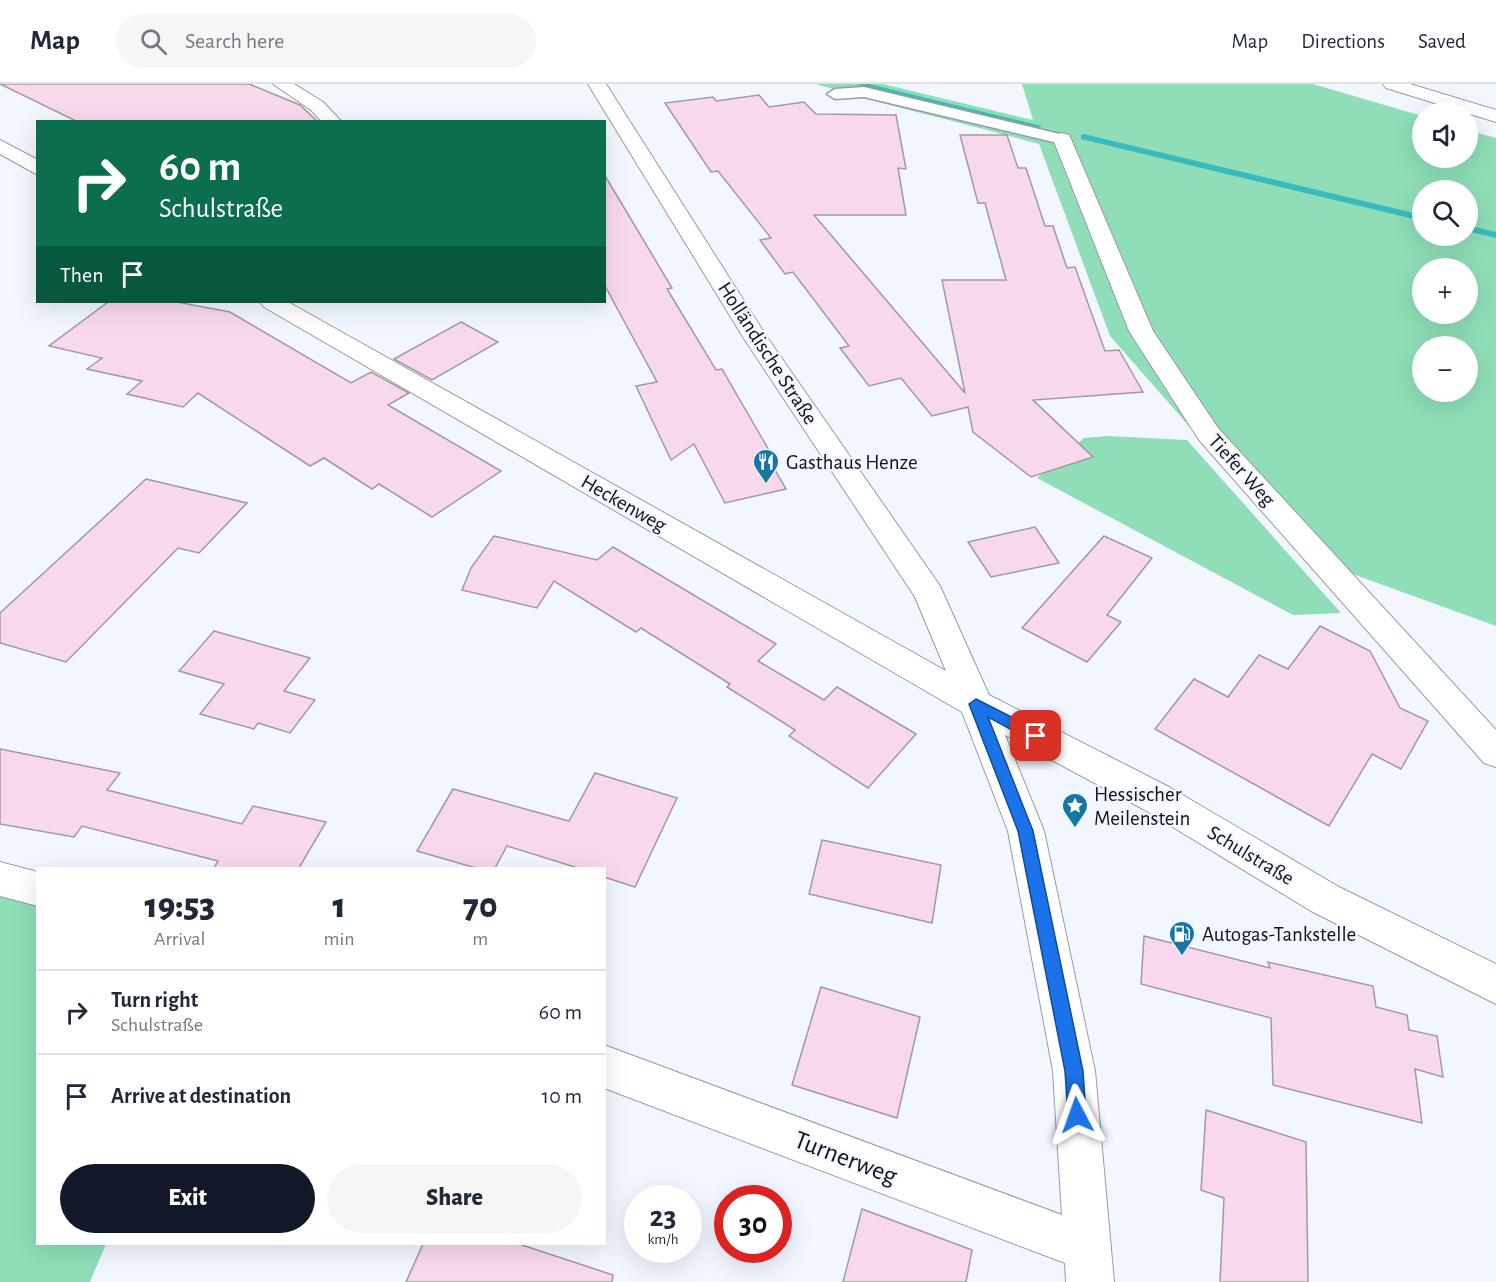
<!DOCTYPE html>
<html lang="en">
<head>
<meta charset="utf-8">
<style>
  :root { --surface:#fff; --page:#f6f6f7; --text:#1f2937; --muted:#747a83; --line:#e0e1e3; --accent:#111827 }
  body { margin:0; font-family:"Alegreya Sans",sans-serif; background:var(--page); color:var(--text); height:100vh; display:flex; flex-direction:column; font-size:22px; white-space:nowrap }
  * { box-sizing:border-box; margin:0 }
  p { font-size:20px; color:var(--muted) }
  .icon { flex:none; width:33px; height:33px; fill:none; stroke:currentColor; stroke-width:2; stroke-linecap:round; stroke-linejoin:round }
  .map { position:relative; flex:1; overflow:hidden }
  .side { position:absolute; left:36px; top:783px; width:570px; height:378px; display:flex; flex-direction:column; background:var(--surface); border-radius:0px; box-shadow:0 6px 24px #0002 }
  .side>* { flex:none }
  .guide { position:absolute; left:36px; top:36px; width:570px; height:183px; border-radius:0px; box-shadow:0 6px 24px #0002; background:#0b6e4f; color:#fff; overflow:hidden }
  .controls { position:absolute; left:1412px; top:18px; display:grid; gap:12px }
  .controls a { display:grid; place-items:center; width:66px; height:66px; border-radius:50%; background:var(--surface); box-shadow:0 6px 24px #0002; font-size:30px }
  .speed { position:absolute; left:624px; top:1101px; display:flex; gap:12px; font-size:30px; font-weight:700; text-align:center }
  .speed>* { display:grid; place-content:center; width:78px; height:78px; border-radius:50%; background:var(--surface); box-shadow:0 6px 24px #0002; line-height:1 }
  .speed small { font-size:15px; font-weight:400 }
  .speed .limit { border:9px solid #d22; background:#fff; color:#111 }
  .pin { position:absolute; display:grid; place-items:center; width:51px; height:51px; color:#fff; margin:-26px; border-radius:12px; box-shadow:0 3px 9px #0006 }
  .me { position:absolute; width:66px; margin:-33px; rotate:356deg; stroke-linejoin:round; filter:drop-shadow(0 0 4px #0008) }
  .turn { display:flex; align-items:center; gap:21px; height:126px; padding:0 24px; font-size:27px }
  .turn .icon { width:78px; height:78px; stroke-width:2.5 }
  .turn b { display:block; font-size:42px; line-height:51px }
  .then { display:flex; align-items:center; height:57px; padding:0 24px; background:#0003; gap:12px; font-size:22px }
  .eta { display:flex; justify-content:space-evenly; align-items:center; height:102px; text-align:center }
  .eta b { font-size:36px; font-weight:800; line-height:42px }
  .button { display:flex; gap:12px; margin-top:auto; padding:12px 24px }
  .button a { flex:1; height:69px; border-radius:36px; background:var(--accent); color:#fff; font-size:24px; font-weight:800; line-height:69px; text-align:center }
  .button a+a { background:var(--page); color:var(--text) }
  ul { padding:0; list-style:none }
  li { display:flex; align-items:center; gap:18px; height:84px; padding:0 24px; border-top:2px solid var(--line) }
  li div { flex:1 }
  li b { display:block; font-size:22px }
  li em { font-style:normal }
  header { display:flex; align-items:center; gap:36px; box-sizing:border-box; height:84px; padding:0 30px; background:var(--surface); border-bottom:2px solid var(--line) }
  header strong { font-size:28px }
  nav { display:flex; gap:33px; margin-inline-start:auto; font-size:21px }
  .search { width:420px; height:54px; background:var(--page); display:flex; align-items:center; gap:15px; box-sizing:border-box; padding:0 21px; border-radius:33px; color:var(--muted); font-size:22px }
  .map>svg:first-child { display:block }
  .green { fill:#8fdeb8; fill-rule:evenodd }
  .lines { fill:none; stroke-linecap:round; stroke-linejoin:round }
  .stream { fill:#39bbbe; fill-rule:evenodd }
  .building { fill:#f8d8ed; stroke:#a2999f; stroke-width:1.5 }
  .service-casing { stroke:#969ca4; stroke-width:3 }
  .minor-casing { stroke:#969ca4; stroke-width:2 }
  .trunk-casing { stroke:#969ca4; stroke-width:2 }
  .service { fill:#fff; fill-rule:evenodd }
  .minor { fill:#fff; fill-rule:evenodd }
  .trunk { fill:#fff; fill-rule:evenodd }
  .route { fill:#1a73e8; stroke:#114b97; stroke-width:1.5 }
  .labels { text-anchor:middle; stroke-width:4.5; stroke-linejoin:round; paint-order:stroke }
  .street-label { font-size:21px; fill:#101215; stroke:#f2f7ff }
  .poi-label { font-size:21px; fill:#101215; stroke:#f2f7ff; text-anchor:start }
  .near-street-label { font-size:26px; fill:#101215; stroke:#f2f7ff }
</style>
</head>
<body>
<header>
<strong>Map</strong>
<div class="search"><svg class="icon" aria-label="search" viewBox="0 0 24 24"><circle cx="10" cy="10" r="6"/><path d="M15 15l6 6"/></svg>Search here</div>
<nav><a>Map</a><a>Directions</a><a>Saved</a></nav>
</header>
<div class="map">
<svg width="1496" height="1198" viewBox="0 0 1496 1198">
  <rect width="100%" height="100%" fill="#f2f7ff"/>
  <g class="green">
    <path d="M 816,0 L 883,0 L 1033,36 L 1022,0 L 1313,0 L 1422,32 L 1422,74 L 1467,74 L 1467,46 L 1496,54 L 1496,542 L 1303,472 L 1110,252 L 1039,60 C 965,39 890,23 816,0 ZM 1422,106 L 1467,106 L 1467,152 L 1422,152 ZM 1422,184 L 1467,184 L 1467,230 L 1422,230 ZM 1422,262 L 1467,262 L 1467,308 L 1422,308 Z"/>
    <path d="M 1107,352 L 1187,356 L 1341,529 L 1293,531 L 1037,394 L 1084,354 Z"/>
    <path d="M 0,803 L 37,812 L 38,1160 L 106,1160 L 90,1198 L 0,1198 Z"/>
  </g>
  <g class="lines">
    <g class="stream">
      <path d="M 855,0 L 869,0 L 1042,42 L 1038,45 Z"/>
      <path d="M 1084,50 L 1422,131 L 1422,137 L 1081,55 L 1081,51 Z"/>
      <path d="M 1467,141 L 1496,148 L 1496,154 L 1467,147 Z"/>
    </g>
  </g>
  <g class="building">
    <path d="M 0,0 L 249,0 L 300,21 L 318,38 L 78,38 Z"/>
    <path d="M 759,11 L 769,23 L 804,18 L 816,30 L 896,31 L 906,85 L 898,84 L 906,131 L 814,131 L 965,309 L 942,196 L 1006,196 L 985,119 L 978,119 L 960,51 L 1007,51 L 1018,84 L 1026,84 L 1045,142 L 1053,142 L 1067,184 L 1075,183 L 1105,267 L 1119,266 L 1143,308 L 1033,316 L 1093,373 L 1031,393 L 973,348 L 968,323 L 932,332 L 901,294 L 869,302 L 840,264 L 849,262 L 793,188 L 785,190 L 760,156 L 771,154 L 718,87 L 711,88 L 665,19 L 713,13 L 716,17 Z"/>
    <path d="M 604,90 L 672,204 L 667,205 L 716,286 L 722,285 L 770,368 L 765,369 L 786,405 L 725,419 L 694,360 L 671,376 L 636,302 L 657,298 L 604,200 Z"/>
    <path d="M 108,218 L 177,218 L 230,228 L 351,299 L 371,288 L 409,309 L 388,321 L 501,387 L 432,433 L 379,400 L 372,405 L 324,374 L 310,382 L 198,309 L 183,323 L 127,310 L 142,297 L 87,285 L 102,274 L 49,262 Z"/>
    <path d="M 461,238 L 498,258 L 432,296 L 394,275 Z"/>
    <path d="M 146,395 L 247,419 L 199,469 L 178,464 L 66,578 L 0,559 L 0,529 Z"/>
    <path d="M 1035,443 L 1059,479 L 991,493 L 968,458 Z"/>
    <path d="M 494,452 L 597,476 L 613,463 L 776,560 L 758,577 L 824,616 L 837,603 L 916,650 L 868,704 L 789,652 L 795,646 L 727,603 L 730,600 L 641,544 L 636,548 L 554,497 L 537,524 L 462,506 L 471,484 Z"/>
    <path d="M 1104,452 L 1152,474 L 1107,531 L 1121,538 L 1087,578 L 1022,544 Z"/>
    <path d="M 1320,542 L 1370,567 L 1400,624 L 1428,637 L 1401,685 L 1372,670 L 1329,742 L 1155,645 L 1194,595 L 1228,613 L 1259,571 L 1288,585 Z"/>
    <path d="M 214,547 L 310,574 L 284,607 L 315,616 L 290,649 L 258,639 L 254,645 L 200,630 L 224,600 L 179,587 Z"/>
    <path d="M 0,665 L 120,689 L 107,706 L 242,740 L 253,722 L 326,738 L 299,784 L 214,784 L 218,777 L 82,742 L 74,753 L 0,740 Z"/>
    <path d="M 595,689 L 677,714 L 635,803 L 604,793 L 604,784 L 578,784 L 507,762 L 495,784 L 476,784 L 417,767 L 453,705 L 569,737 Z"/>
    <path d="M 822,756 L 941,781 L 932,839 L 809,810 Z"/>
    <path d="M 1144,852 L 1270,884 L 1268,878 L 1373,902 L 1376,923 L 1407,931 L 1409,946 L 1437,952 L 1443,993 L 1415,985 L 1422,1039 L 1273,1001 L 1271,934 L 1141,900 Z"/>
    <path d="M 821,903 L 920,933 L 897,1034 L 792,1001 Z"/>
    <path d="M 1206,1026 L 1306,1058 L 1308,1198 L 1220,1198 L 1224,1114 L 1201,1106 Z"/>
    <path d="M 862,1125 L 972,1166 L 966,1198 L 843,1198 Z"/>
    <path d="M 423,1160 L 519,1160 L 613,1191 L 612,1198 L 406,1198 Z"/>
  </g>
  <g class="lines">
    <defs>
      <path id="service" d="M 864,3 L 1068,52 L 1070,55 L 1062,60 L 864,13 L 835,15 L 827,10 L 835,5 Z"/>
      <g id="minor">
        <path d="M 273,0 L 294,0 L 323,18 L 342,38 L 322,38 L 311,26 Z"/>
        <path d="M 588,0 L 606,0 L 767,253 L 940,502 L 989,611 L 1169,703 L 1339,803 L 1496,880 L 1496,920 L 1311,827 L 1143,725 L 1005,651 L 1044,747 L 1095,987 L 1114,1198 L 1066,1198 L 1065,1179 L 604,1004 L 604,961 L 1062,1131 L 1053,987 L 1008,747 L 962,628 L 264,223 L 260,218 L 288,218 L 946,587 L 915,513 L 743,253 Z"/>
        <path d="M 1062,49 L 1069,51 L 1071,55 L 1153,247 L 1218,344 L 1496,646 L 1496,683 L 1484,679 L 1199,356 L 1129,247 L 1053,55 L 1055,51 Z"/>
        <path d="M 0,56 L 38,76 L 38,91 L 0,70 Z"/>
        <path d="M 0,778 L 38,788 L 38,822 L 0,812 Z"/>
      </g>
      <path id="trunk" d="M 1383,0 L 1410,0 L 1496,26 L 1496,38 L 1386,4 Z"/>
    </defs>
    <use href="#service" class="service-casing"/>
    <use href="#minor" class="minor-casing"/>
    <use href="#trunk" class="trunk-casing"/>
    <use href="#service" class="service"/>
    <use href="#minor" class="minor"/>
    <use href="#trunk" class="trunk"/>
  </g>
  <path class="route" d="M 976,615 L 1041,648 L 1043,652 L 1041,656 L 1031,656 L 988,633 L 1033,747 L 1083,987 L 1086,1031 L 1084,1038 L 1077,1040 L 1071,1038 L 1068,1031 L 1065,987 L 1018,747 L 969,620 Z"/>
  <defs>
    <symbol id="restaurant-pin" viewBox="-11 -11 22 30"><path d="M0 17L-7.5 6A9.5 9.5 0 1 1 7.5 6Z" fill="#1577a3" stroke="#f2f7ff"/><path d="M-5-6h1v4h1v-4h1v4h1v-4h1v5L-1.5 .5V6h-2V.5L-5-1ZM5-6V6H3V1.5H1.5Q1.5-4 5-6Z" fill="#fff"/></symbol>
    <symbol id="sight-pin" viewBox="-11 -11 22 30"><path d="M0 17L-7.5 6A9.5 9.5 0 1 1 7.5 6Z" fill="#1577a3" stroke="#f2f7ff"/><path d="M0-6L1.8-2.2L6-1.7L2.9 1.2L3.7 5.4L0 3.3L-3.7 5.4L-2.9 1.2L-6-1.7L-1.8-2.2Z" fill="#fff"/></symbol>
    <symbol id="fuel-pin" viewBox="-11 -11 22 30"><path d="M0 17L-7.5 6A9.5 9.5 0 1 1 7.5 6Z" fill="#1577a3" stroke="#f2f7ff"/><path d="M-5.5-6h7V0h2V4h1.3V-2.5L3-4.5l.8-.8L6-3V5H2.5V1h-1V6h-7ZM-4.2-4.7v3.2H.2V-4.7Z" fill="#fff"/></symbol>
  </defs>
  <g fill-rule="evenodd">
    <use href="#restaurant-pin" x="751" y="363" width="30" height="40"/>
    <use href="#sight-pin" x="1060" y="707" width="30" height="40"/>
    <use href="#fuel-pin" x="1167" y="835" width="30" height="40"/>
  </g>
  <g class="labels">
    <g class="street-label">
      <text transform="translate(768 269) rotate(57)" y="7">Holländische Straße</text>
      <text transform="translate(1242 386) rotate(48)" y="7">Tiefer Weg</text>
      <text transform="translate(624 419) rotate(30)" y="7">Heckenweg</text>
      <text transform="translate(1251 771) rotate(31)" y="7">Schulstraße</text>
    </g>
    <g class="poi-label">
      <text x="786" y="385">Gasthaus Henze</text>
      <text x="1094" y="717">Hessischer<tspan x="1094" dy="24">Meilenstein</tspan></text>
      <text x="1202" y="857">Autogas-Tankstelle</text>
    </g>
    <g class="near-street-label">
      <text transform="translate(846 1073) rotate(21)" y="9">Turnerweg</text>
    </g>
  </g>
</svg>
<div class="controls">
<a><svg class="icon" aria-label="sound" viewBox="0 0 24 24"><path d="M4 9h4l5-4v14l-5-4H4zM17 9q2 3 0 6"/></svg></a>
<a><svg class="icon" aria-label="search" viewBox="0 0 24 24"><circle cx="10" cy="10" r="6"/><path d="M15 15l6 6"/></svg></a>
<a>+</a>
<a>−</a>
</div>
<div class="speed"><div>23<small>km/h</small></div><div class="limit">30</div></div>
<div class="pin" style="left:1036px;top:652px;background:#d93025"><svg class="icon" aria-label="arrive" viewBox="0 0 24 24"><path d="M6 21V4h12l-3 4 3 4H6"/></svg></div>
<svg class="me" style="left:1077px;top:1031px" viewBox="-20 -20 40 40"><path d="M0-17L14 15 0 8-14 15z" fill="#1a73e8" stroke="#fff" stroke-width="4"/></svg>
<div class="guide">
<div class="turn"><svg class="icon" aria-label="right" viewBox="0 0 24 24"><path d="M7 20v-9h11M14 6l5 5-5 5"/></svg><div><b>60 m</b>Schulstraße</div></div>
<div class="then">Then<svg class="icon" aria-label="arrive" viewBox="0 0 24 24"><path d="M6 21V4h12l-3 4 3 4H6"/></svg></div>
</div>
<section class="side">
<div class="eta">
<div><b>19:53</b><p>Arrival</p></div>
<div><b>1</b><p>min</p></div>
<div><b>70</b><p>m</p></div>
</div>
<ul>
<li><svg class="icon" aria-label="right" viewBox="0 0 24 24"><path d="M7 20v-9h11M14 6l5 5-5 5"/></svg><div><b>Turn right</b><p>Schulstraße</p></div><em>60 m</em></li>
<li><svg class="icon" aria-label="arrive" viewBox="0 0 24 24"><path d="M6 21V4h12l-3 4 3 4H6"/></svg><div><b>Arrive at destination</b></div><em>10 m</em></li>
</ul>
<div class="button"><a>Exit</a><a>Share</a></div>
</section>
</div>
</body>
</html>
